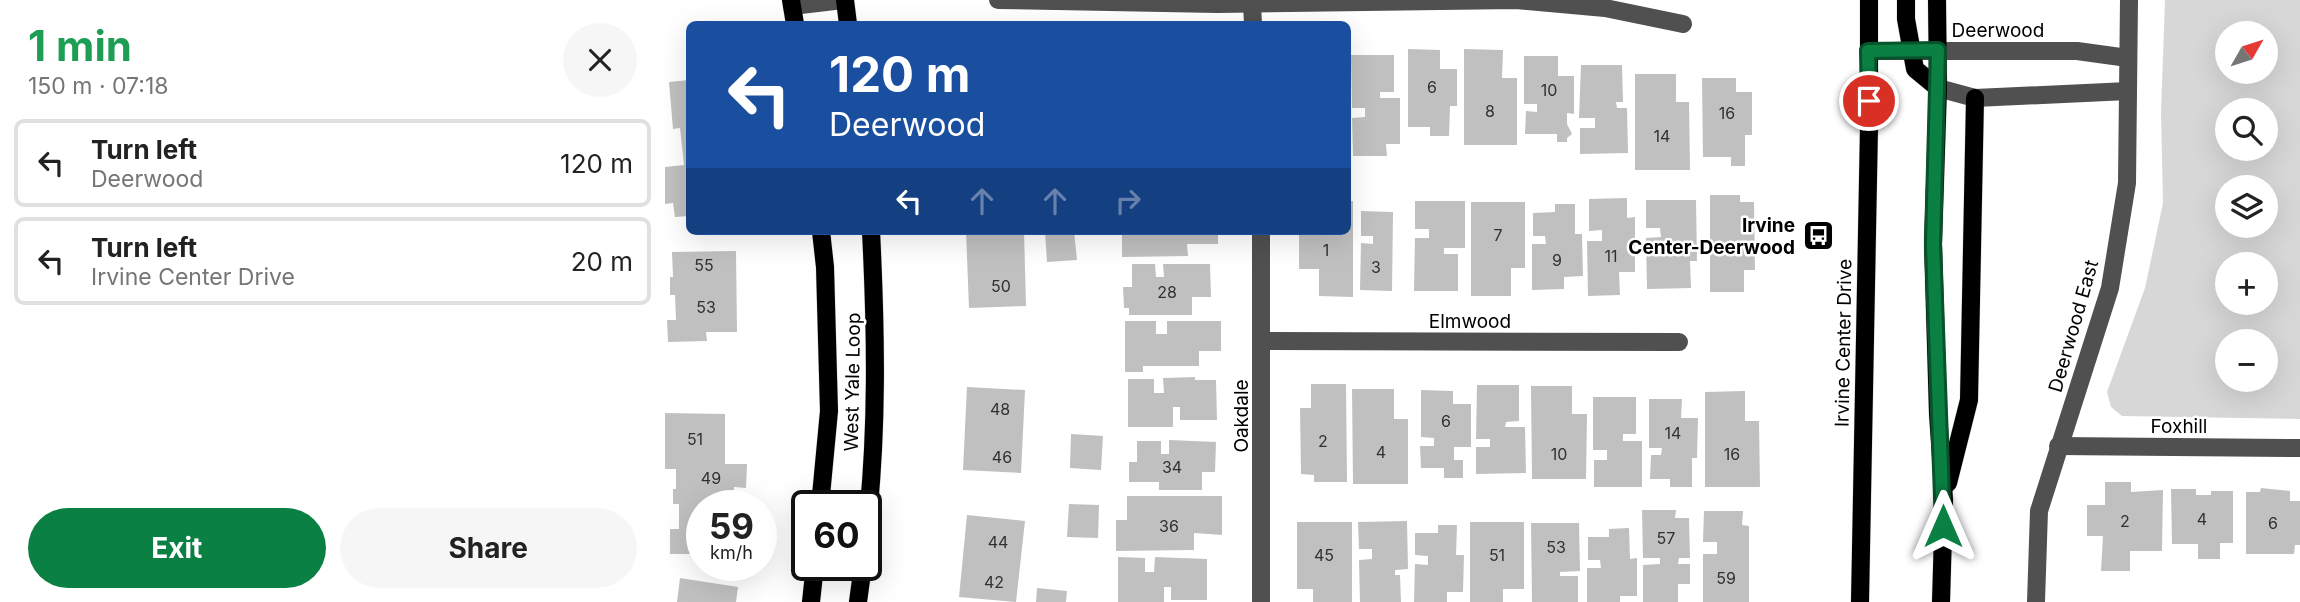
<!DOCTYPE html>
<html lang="en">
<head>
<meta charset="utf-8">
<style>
  :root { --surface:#fff; --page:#f6f6f6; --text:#222; --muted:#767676; --line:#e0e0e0; --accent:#0b8043 }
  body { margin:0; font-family:Inter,sans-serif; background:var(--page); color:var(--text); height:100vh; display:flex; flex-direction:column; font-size:26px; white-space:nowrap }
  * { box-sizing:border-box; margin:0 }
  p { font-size:23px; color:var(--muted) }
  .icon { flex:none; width:38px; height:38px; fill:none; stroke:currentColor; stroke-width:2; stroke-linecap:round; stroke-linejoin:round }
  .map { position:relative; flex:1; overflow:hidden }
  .drawer { display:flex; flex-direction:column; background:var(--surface); width:665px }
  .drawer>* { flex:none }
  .banner { position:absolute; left:21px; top:21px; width:665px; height:214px; border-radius:10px; box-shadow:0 7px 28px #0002; background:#1a4fa0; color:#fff; overflow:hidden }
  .needle { width:46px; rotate:51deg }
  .controls { position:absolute; left:1550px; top:21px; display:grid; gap:14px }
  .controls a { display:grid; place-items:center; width:63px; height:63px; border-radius:50%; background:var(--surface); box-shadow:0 7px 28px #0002; font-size:35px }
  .speed { position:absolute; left:21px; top:490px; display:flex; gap:14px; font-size:35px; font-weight:700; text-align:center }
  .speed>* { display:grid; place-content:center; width:91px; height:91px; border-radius:50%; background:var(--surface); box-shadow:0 7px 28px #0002; line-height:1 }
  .speed small { font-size:18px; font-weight:400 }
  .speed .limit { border:4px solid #111; border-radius:10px; background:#fff; color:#111 }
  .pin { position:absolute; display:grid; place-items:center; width:60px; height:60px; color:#fff; margin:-30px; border:4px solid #fff; border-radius:50%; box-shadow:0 2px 7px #0007 }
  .me { position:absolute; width:77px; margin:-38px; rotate:0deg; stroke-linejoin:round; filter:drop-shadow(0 0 5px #0008) }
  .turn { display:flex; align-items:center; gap:24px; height:147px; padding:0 28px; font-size:32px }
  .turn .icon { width:91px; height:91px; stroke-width:2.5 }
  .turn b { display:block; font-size:49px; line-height:60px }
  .lanes { display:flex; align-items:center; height:66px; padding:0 28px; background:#0003; justify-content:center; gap:35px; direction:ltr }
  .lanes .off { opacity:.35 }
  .round { display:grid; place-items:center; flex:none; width:74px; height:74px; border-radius:37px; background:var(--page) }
  .overview { display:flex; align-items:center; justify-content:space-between; height:119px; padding:0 28px }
  h1 { font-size:42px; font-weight:700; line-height:52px; color:#1e9e55 }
  .action { display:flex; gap:14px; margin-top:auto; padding:14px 28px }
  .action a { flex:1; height:80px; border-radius:42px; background:var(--accent); color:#fff; font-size:28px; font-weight:700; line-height:80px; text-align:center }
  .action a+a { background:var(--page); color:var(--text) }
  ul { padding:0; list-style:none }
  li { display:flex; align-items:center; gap:21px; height:88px; margin:0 14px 10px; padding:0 14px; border:4px solid var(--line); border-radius:10px }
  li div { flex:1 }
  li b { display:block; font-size:26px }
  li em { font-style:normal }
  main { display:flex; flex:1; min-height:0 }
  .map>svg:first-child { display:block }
  .green { fill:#d7d7d7; fill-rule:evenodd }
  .building { fill:#c0c0c0 }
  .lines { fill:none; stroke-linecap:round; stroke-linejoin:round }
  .major-casing { stroke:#dbdbdb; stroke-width:19 }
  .minor { stroke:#505050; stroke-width:18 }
  .major { stroke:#000; stroke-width:18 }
  .route-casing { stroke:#07532c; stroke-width:18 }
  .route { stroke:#0b8043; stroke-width:12 }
  .labels { text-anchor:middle; stroke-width:5; stroke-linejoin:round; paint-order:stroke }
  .number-label { font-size:16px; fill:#303030 }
  .street-label { font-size:19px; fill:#000; stroke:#fff }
  .poi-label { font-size:19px; font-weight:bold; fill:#000; stroke:#fff; text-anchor:end }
</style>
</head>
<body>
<main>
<section class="drawer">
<div class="overview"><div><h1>1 min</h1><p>150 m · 07:18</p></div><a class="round"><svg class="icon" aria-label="close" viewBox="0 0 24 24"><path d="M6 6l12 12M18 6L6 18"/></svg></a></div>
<ul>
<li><svg class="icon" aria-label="left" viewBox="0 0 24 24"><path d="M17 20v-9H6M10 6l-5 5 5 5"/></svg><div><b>Turn left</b><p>Deerwood</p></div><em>120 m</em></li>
<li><svg class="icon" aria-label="left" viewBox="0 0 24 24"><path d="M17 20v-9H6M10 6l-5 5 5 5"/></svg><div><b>Turn left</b><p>Irvine Center Drive</p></div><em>20 m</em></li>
</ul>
<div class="action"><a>Exit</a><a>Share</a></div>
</section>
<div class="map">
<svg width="1635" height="602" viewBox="0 0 1635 602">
  <rect width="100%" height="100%" fill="#fff"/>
  <path class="green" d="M 1500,0 L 1635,0 L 1635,419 L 1457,416 L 1446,407 L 1442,392 L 1480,288 L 1498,203 L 1496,112 ZM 1563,33 L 1601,33 L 1601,72 L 1563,72 ZM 1563,110 L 1601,110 L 1601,149 L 1563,149 ZM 1563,187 L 1601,187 L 1601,226 L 1563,226 ZM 1563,264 L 1601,264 L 1601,303 L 1563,303 ZM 1563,341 L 1601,341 L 1601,380 L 1563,380 Z"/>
  <g class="building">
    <path d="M 743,49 L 775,50 L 775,69 L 792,69 L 792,106 L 785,106 L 784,136 L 765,136 L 765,127 L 743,127 Z"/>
    <path d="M 799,49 L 838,50 L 837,78 L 852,78 L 852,145 L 799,145 Z"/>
    <path d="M 686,55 L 729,55 L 729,92 L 715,92 L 715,98 L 735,98 L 735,144 L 721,144 L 722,156 L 688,156 L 687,118 L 700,117 L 700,108 L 687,108 Z"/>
    <path d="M 859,56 L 893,56 L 893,76 L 909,76 L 909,114 L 902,113 L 902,124 L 907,134 L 902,138 L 902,142 L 892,142 L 892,134 L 860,134 L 861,111 L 872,112 L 872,104 L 859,104 Z"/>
    <path d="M 916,65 L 957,65 L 958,102 L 951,102 L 952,108 L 962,108 L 963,153 L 915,154 L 915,128 L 930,128 L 930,118 L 914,118 Z"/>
    <path d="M 970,74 L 1011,74 L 1011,102 L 1024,102 L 1025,170 L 970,170 Z"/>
    <path d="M 1037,78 L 1071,78 L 1071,92 L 1087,92 L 1087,135 L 1080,135 L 1080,166 L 1066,166 L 1066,157 L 1038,157 Z"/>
    <path d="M 24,80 L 24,216 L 10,217 L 8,203 L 0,204 L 0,167 L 19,165 L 15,128 L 8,129 L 4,82 Z"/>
    <path d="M 1045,195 L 1075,195 L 1075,202 L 1089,202 L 1090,270 L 1079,270 L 1079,292 L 1045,292 Z"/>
    <path d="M 962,198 L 962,218 L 970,217 L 970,272 L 954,272 L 955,295 L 923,296 L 922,241 L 937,241 L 937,230 L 924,231 L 924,199 Z"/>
    <path d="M 981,200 L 1031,200 L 1032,261 L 1025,261 L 1026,288 L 982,289 L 981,238 L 996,237 L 995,228 L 981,228 Z"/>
    <path d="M 682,201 L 688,201 L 688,297 L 654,296 L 654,269 L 634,269 L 634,231 L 682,231 Z"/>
    <path d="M 750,201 L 800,201 L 800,248 L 779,248 L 779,254 L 793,254 L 793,291 L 749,291 L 750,238 L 764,238 L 764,229 L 750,229 Z"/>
    <path d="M 806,202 L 860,202 L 860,268 L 846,268 L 846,296 L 806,296 Z"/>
    <path d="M 890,204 L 910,204 L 910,234 L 917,234 L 918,276 L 899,277 L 899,289 L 867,290 L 867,244 L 881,244 L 880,236 L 868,236 L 868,213 L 890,212 Z"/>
    <path d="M 696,211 L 728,212 L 727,291 L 695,290 L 696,243 L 708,244 L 708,236 L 696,236 Z"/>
    <path d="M 301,231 L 359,231 L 361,306 L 304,308 Z"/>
    <path d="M 380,231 L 409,231 L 412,260 L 382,262 Z"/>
    <path d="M 457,231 L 553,231 L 553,244 L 522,244 L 523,256 L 457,257 Z"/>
    <path d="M 71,251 L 72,332 L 41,332 L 42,341 L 3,342 L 2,320 L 11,320 L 10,295 L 5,295 L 5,277 L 8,277 L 7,252 Z"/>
    <path d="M 467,264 L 490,264 L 491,277 L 499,277 L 498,264 L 545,264 L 546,297 L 527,297 L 527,315 L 464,315 L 464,308 L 459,308 L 458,287 L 467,287 Z"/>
    <path d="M 460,321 L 491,321 L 491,334 L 502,334 L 502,321 L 556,321 L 556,351 L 534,351 L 534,366 L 478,366 L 478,372 L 460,372 Z"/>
    <path d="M 530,377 L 530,380 L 551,380 L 552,420 L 515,420 L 515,407 L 508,407 L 508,427 L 463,427 L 463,379 L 489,379 L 489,393 L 499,393 L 498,378 Z"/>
    <path d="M 646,384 L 681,384 L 682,482 L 649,482 L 649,475 L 636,474 L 635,408 L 646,408 Z"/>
    <path d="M 812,385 L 854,385 L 854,421 L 841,422 L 840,427 L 860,427 L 861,473 L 811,474 L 811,447 L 825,447 L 825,439 L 811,439 Z"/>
    <path d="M 866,386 L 907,386 L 907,414 L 922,414 L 921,479 L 867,479 Z"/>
    <path d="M 302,387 L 360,390 L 356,473 L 298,470 Z"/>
    <path d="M 687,389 L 729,389 L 729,419 L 743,419 L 743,484 L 688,484 Z"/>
    <path d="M 756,390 L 788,391 L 788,404 L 806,404 L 806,447 L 789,447 L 789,460 L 798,460 L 798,478 L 779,478 L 779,468 L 756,468 L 755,446 L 769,446 L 769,438 L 756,437 Z"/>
    <path d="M 1080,391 L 1080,421 L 1094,421 L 1095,487 L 1040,487 L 1040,392 Z"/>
    <path d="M 928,397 L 971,397 L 971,434 L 958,434 L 958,441 L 977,441 L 977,487 L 929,487 L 929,460 L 942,460 L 942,450 L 928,450 Z"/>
    <path d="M 984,399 L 1017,399 L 1016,418 L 1033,418 L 1032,458 L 1027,458 L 1027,487 L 1005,487 L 1005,479 L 985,479 L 986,455 L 996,455 L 997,448 L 984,448 Z"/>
    <path d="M 0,413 L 60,414 L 60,464 L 82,464 L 81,488 L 69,487 L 69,499 L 73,499 L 73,506 L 37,506 L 37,554 L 5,554 L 5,529 L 14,529 L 14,504 L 8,504 L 8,489 L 11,489 L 11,469 L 0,469 Z"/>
    <path d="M 406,434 L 438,436 L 436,470 L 405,468 Z"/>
    <path d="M 504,440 L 551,442 L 550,472 L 537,472 L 537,490 L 494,490 L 494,482 L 464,482 L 464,462 L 472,462 L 472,441 L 496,441 L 496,454 L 504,454 Z"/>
    <path d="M 1440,482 L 1466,482 L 1466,492 L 1498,490 L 1497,551 L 1465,551 L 1465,571 L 1436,571 L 1438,536 L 1422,536 L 1422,505 L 1440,505 Z"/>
    <path d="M 1596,488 L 1625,491 L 1625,501 L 1635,501 L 1635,545 L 1630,545 L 1629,554 L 1581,554 L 1581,492 L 1595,492 Z"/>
    <path d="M 1506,489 L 1531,489 L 1531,495 L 1546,495 L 1546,491 L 1568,491 L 1568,543 L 1555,543 L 1555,559 L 1533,559 L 1533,544 L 1507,544 Z"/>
    <path d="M 462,496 L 557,496 L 557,535 L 529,533 L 529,550 L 451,551 L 451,520 L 462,520 Z"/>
    <path d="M 404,504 L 434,505 L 433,538 L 402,537 Z"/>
    <path d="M 977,510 L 1011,510 L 1010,518 L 1024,518 L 1025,558 L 1014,558 L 1013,564 L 1025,564 L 1025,584 L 1013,584 L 1013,602 L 978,602 L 978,565 L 995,564 L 995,558 L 978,558 Z"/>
    <path d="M 1039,511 L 1078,511 L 1077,525 L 1084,526 L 1084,602 L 1038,602 L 1038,554 L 1052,554 L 1052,542 L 1038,542 Z"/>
    <path d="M 302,515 L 360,521 L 351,602 L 294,597 Z"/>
    <path d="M 742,521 L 743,569 L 730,570 L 730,575 L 735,575 L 736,602 L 695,602 L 694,560 L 707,559 L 707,549 L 694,549 L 693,522 Z"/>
    <path d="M 632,522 L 687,522 L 687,602 L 648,602 L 648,589 L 632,589 Z"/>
    <path d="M 805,522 L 859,522 L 859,589 L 838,589 L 838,602 L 805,602 Z"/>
    <path d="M 866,523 L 914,523 L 915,571 L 895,572 L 895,576 L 913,576 L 913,602 L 867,602 Z"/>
    <path d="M 773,525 L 792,525 L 791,555 L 799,555 L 798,592 L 782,592 L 782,602 L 749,602 L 750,564 L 763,565 L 763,556 L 750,555 L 750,533 L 773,533 Z"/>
    <path d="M 964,528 L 965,559 L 972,558 L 972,596 L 955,596 L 955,602 L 922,602 L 922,568 L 936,568 L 935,560 L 923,560 L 923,537 L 944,537 L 944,529 Z"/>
    <path d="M 453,557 L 480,558 L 480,572 L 489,572 L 490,557 L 542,559 L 542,600 L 506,600 L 506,587 L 499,587 L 499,602 L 453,602 Z"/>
    <path d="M 15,578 L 73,587 L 71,602 L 12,602 Z"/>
    <path d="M 372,588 L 402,591 L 401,602 L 371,602 Z"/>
  </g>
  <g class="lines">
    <defs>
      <g id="major">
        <path d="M 126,0 L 130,24"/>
        <path d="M 180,0 L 183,24"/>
        <path d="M 1241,0 L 1241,19 L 1250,69 L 1273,88"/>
        <path d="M 1272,0 L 1273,88 L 1268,244 L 1273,414 L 1279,500 L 1276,602"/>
        <path d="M 1283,483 L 1304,400 L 1310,98"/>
        <path d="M 155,506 L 164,411 L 160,267 L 156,231"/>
        <path d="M 201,534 C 213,434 211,331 206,231"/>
        <path d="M 146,602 L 150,565"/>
        <path d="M 193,602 L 198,565"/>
        <path d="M 1195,602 L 1204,127 L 1204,0"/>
      </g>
    </defs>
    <use href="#major" class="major-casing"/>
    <g class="minor">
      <path d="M 333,0 L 552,4 L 851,0 L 940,8 L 1018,24"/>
      <path d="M 587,4 L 588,24"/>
      <path d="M 127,6 L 178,0"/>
      <path d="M 1203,51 L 1412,51 L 1463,58"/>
      <path d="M 1273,88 L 1310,98 L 1463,91"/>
      <path d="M 596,231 L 596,602"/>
      <path d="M 597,341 L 1014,342"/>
      <path d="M 1393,446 L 1635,448"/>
      <path d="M 1371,602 L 1374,511 L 1445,288 L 1462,183 L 1464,0"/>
    </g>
    <use href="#major" class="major"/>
  </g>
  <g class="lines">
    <defs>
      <path id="route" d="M 1204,101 L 1203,51 L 1273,50 L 1268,244 L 1278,526"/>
    </defs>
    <use href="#route" class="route-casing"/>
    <use href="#route" class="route"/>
  </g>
  <defs>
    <symbol id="bus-square" viewBox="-11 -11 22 22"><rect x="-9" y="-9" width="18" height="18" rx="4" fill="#000" stroke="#fff"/><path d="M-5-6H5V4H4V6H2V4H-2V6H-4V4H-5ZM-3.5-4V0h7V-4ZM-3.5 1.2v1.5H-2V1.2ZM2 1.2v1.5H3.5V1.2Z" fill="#fff"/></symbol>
  </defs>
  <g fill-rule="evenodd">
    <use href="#bus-square" x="1136" y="218" width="35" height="35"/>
  </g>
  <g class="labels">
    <g class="number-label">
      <text x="767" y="93">6</text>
      <text x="884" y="96">10</text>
      <text x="825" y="117">8</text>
      <text x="1062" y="119">16</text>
      <text x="997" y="142">14</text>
      <text x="833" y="241">7</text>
      <text x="661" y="256">1</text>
      <text x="946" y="262">11</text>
      <text x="892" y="266">9</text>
      <text x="39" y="271">55</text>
      <text x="711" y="273">3</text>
      <text x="336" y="292">50</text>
      <text x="502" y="298">28</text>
      <text x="41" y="313">53</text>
      <text x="335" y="415">48</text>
      <text x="781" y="427">6</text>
      <text x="1008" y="439">14</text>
      <text x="30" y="445">51</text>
      <text x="658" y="447">2</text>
      <text x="716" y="458">4</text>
      <text x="894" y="460">10</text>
      <text x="1067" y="460">16</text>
      <text x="337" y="463">46</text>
      <text x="507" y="473">34</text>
      <text x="46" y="484">49</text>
      <text x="1537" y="525">4</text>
      <text x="1460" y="527">2</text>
      <text x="1608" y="529">6</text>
      <text x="504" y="532">36</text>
      <text x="1001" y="544">57</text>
      <text x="333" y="548">44</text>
      <text x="891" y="553">53</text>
      <text x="659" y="561">45</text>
      <text x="832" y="561">51</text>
      <text x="1061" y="584">59</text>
      <text x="329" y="588">42</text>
    </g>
    <g class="street-label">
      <text x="1333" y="37">Deerwood</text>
      <text x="805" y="328">Elmwood</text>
      <text transform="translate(1408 326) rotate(-74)" y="7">Deerwood East</text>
      <text transform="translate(1178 343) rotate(-89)" y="7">Irvine Center Drive</text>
      <text transform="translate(187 382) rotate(-89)" y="7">West Yale Loop</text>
      <text transform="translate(576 416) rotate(-90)" y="7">Oakdale</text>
      <text x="1514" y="433">Foxhill</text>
    </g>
    <g class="poi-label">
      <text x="1130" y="232">Irvine<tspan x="1130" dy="22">Center-Deerwood</tspan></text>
    </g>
  </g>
</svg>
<div class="controls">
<a><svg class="needle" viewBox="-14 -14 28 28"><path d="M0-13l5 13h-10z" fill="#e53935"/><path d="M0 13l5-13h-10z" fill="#767676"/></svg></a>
<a><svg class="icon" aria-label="search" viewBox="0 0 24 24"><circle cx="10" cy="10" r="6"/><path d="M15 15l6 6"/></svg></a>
<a><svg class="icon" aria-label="layers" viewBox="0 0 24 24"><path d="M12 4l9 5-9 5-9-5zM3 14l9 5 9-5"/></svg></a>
<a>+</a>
<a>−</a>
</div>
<div class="speed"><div>59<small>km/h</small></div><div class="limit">60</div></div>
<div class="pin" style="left:1204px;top:101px;background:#d93025"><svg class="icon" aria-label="arrive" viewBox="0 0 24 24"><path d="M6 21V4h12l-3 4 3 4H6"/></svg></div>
<svg class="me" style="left:1278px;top:526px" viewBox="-20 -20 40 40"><path d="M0-17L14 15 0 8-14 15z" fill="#0b8043" stroke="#fff" stroke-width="4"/></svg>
<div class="banner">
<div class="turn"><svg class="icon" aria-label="left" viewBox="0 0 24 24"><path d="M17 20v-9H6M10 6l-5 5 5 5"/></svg><div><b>120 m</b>Deerwood</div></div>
<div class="lanes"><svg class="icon" aria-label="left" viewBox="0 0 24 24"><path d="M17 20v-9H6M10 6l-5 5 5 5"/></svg><svg class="icon off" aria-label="ahead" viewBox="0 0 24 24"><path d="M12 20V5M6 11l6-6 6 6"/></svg><svg class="icon off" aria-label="ahead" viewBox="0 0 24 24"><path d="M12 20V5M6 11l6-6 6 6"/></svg><svg class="icon off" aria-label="right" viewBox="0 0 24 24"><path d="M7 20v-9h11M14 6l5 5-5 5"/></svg></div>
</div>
</div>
</main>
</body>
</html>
